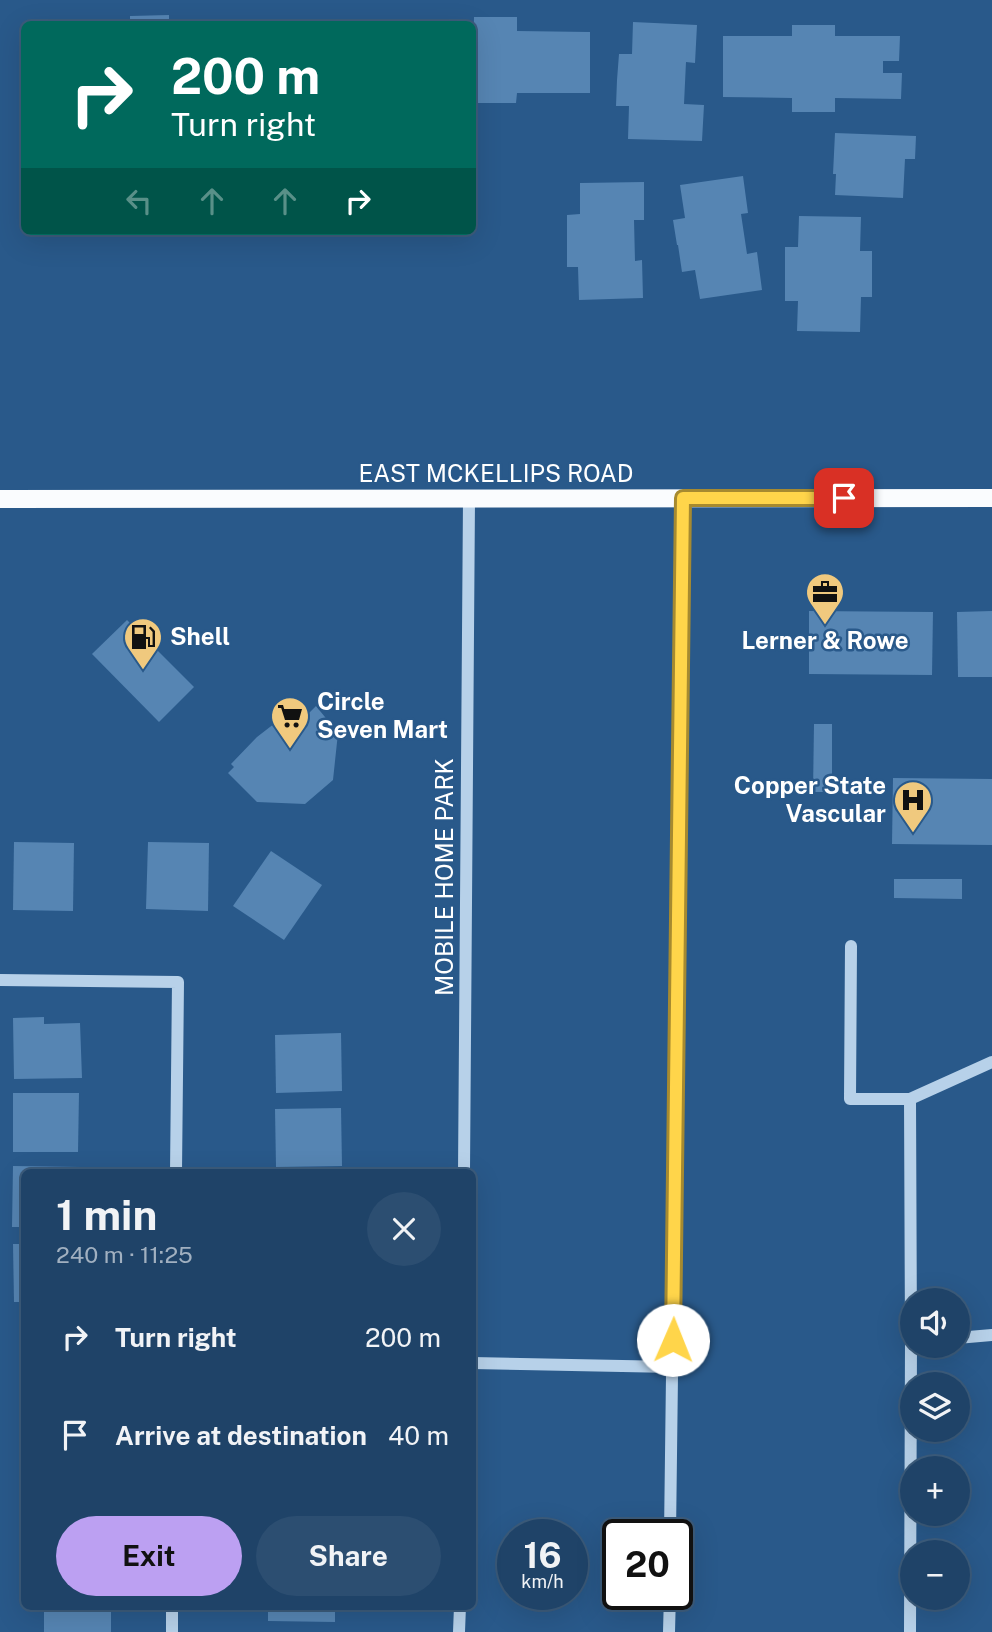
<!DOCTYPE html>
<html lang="en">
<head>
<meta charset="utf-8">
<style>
  :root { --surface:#1f4368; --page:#2c4e71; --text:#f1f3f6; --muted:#a1b0c0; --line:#3c5c7c; --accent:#bca0f2 }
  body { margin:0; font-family:"Public Sans",sans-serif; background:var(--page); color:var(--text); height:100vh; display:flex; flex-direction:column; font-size:26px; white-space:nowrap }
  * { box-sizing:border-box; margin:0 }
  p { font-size:23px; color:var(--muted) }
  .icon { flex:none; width:38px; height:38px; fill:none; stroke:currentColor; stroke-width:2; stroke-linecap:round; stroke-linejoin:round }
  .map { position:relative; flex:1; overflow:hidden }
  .sheet { position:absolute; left:21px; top:1169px; width:455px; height:441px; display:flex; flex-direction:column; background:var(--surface); border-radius:10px; box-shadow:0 7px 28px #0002,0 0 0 2px var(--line) }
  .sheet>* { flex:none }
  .top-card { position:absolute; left:21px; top:21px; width:455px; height:214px; border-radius:10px; box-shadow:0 7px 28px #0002,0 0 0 2px var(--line); background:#00695c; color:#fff; overflow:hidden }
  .buttons { position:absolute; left:900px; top:1288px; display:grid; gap:14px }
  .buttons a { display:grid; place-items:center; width:70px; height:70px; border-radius:50%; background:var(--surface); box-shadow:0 7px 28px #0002,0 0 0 2px var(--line); font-size:35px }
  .speed { position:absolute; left:497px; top:1519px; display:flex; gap:14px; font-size:35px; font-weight:700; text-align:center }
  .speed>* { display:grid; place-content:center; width:91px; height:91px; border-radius:50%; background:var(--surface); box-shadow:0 7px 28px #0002,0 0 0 2px var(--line); line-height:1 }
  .speed small { font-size:18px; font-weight:400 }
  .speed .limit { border:4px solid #111; border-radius:10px; background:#fff; color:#111 }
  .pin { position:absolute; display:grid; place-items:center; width:60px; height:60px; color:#fff; margin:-30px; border-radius:14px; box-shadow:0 4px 10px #0006 }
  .me { position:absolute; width:77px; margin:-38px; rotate:1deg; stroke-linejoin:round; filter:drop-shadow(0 0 5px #0008) }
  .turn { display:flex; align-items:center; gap:24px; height:147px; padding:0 35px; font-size:32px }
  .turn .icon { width:91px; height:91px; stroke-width:2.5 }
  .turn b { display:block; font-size:49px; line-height:60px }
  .lanes { display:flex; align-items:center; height:66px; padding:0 35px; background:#0003; justify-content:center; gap:35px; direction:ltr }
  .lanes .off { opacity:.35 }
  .round { display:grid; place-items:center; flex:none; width:74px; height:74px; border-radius:37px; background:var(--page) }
  .overview { display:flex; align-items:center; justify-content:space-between; height:119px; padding:0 35px }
  h1 { font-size:42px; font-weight:700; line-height:52px }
  .button { display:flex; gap:14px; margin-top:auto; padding:14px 35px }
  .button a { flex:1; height:80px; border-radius:42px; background:var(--accent); color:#111; font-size:28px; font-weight:700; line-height:80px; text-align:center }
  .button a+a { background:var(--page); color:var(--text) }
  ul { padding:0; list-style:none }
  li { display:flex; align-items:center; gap:21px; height:98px; padding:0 35px }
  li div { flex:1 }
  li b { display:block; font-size:26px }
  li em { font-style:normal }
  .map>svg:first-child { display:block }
  .building { fill:#5685b3 }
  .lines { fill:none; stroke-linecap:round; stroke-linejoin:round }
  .minor { stroke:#b7d1e9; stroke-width:12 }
  .major { stroke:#fafcfe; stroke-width:18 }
  .route-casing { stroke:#a68a30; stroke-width:18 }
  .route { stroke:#ffd54a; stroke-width:12 }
  .labels { text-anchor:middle; stroke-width:5; stroke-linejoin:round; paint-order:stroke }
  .street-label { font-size:24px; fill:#fff; stroke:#29598a }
  .poi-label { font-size:24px; font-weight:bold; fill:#fff; stroke:#29598a; text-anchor:start }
</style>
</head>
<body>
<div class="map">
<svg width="992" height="1632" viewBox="0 0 992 1632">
  <rect width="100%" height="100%" fill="#29598a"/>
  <g class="building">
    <path d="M 169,15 L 169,24 L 130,24 L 130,16 Z"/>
    <path d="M 474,17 L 517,17 L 517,31 L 590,32 L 590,93 L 517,93 L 516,103 L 475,103 L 475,95 L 472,95 Z"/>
    <path d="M 56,20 L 70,20 L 71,24 L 56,24 Z"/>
    <rect x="402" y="21" width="13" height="3"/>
    <path d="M 633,22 L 697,25 L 695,63 L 686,62 L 684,104 L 704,105 L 702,141 L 628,139 L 629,106 L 616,106 L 617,80 L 619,54 L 632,54 Z"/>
    <path d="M 792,25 L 835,25 L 835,36 L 900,36 L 899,61 L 883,61 L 883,73 L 902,73 L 901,99 L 835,98 L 835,112 L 792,112 L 792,98 L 723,97 L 723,36 L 792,36 Z"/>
    <path d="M 835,133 L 916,136 L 915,159 L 905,159 L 903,198 L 835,195 L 836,174 L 833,174 Z"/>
    <path d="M 743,176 L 748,213 L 741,214 L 747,254 L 757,252 L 762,290 L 700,299 L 695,270 L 682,272 L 678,245 L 677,245 L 673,220 L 685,218 L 680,185 Z"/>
    <path d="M 644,182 L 644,220 L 634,220 L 635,261 L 642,260 L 643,298 L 579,300 L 578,267 L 567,267 L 567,215 L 580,214 L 580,183 Z"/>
    <path d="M 799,216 L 861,217 L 860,251 L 872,251 L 872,297 L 861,297 L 860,332 L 797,331 L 798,301 L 785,301 L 785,247 L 798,247 Z"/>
    <path d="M 809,611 L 933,612 L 932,675 L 809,674 Z"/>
    <path d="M 992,611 L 992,677 L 958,677 L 957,612 Z"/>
    <path d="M 127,620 L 194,687 L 159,722 L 92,654 Z"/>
    <path d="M 316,706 L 338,733 L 333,780 L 305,804 L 257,802 L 228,773 L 234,767 L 231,764 L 257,737 L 279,720 L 305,709 L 309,713 Z"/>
    <path d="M 814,724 L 832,724 L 832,792 L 813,792 Z"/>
    <path d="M 893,778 L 992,779 L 992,845 L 892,844 Z"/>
    <path d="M 14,842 L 74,843 L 73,911 L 13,910 Z"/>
    <path d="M 148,842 L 209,843 L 208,911 L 146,909 Z"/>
    <path d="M 271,851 L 322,885 L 284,940 L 233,906 Z"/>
    <path d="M 894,879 L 962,879 L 962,899 L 894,898 Z"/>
    <path d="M 44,1017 L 44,1024 L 80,1023 L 82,1078 L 14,1079 L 13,1018 Z"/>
    <path d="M 341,1033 L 342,1091 L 276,1093 L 275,1035 Z"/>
    <path d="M 13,1093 L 79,1093 L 78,1152 L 13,1152 Z"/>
    <path d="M 341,1108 L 342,1166 L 276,1167 L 275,1109 Z"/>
    <path d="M 13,1166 L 80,1167 L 80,1172 L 24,1172 L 24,1227 L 12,1227 Z"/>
    <path d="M 13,1244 L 24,1244 L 24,1302 L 14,1302 Z"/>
    <path d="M 268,1606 L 335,1606 L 335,1622 L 268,1621 Z"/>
    <path d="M 44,1609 L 111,1610 L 111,1632 L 44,1632 Z"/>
  </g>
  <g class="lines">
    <g class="minor">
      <path d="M 851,946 L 850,1099 L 910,1099 L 992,1062"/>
      <path d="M 0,980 L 178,982 L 176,1172"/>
      <path d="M 910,1099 L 911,1341 L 910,1632"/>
      <path d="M 464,1172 L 469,499"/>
      <path d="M 957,1338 L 992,1335"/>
      <path d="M 472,1363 L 673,1367"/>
      <path d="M 670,1535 L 683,498"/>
      <path d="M 172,1632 L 172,1606"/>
      <path d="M 459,1632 L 460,1606"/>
      <path d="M 669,1632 L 670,1594"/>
    </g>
    <path class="major" d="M 0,499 L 992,498"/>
  </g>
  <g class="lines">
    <defs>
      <path id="route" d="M 673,1340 L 683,498 L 844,498"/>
    </defs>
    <use href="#route" class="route-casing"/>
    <use href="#route" class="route"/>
  </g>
  <defs>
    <symbol id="office-pin" viewBox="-11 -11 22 30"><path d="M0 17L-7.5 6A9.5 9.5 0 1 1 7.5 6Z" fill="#f0c97e" stroke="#29598a"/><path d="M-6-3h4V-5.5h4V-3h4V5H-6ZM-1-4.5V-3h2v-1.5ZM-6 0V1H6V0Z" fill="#111"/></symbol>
    <symbol id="fuel-pin" viewBox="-11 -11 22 30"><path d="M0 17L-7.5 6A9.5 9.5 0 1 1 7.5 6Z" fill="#f0c97e" stroke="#29598a"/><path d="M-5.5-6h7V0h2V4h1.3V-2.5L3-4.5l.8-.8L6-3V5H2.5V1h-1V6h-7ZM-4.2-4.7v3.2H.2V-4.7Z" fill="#111"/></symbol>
    <symbol id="supermarket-pin" viewBox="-11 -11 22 30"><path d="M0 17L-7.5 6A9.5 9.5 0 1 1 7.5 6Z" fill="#f0c97e" stroke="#29598a"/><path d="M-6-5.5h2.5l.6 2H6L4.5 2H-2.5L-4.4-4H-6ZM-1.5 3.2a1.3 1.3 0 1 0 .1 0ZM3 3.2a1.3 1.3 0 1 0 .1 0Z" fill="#111"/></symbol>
    <symbol id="hospital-pin" viewBox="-11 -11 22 30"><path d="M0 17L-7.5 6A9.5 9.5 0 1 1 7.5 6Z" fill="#f0c97e" stroke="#29598a"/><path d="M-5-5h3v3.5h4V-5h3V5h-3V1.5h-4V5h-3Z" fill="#111"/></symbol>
  </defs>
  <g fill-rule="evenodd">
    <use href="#office-pin" x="803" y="570" width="44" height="60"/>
    <use href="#fuel-pin" x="121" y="615" width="44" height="60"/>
    <use href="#supermarket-pin" x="268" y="694" width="44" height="60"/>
    <use href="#hospital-pin" x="891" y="778" width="44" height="60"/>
  </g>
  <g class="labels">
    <g class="street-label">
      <text x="496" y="482">EAST MCKELLIPS ROAD</text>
      <text transform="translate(445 877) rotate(-90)" y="8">MOBILE HOME PARK</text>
    </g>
    <g class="poi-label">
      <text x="170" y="645">Shell</text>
      <text x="825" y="649" text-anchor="middle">Lerner &amp; Rowe</text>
      <text x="317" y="710">Circle<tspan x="317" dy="28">Seven Mart</tspan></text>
      <text x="886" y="794" text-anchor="end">Copper State<tspan x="886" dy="28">Vascular</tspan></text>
    </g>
  </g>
</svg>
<div class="buttons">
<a><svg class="icon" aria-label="sound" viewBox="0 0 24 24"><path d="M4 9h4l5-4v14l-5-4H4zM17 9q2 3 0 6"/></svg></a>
<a><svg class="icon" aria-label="layers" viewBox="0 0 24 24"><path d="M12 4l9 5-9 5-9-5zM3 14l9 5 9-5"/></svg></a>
<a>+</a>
<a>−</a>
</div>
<div class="speed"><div>16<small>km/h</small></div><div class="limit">20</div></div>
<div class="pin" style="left:844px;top:498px;background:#d93025"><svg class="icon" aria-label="arrive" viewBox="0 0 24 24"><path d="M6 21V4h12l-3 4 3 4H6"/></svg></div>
<svg class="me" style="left:673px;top:1340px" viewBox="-20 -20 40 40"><circle r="19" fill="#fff"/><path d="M0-13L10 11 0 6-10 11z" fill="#ffd54a"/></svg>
<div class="top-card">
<div class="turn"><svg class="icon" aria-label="right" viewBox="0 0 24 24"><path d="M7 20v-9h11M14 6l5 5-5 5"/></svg><div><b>200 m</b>Turn right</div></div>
<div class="lanes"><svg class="icon off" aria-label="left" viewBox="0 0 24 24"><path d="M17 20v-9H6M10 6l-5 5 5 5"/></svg><svg class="icon off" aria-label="ahead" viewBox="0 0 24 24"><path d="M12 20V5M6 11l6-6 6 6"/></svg><svg class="icon off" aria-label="ahead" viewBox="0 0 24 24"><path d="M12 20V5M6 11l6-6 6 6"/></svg><svg class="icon" aria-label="right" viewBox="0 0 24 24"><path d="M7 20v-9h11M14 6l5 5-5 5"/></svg></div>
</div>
<section class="sheet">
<div class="overview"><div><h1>1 min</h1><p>240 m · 11:25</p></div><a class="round"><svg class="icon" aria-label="close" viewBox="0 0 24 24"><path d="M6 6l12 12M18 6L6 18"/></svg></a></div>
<ul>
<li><svg class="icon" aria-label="right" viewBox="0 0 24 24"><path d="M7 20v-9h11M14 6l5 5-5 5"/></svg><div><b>Turn right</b></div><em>200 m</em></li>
<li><svg class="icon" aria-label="arrive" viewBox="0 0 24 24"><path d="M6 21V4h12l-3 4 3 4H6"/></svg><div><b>Arrive at destination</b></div><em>40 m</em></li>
</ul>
<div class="button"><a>Exit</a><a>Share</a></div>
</section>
</div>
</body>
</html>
